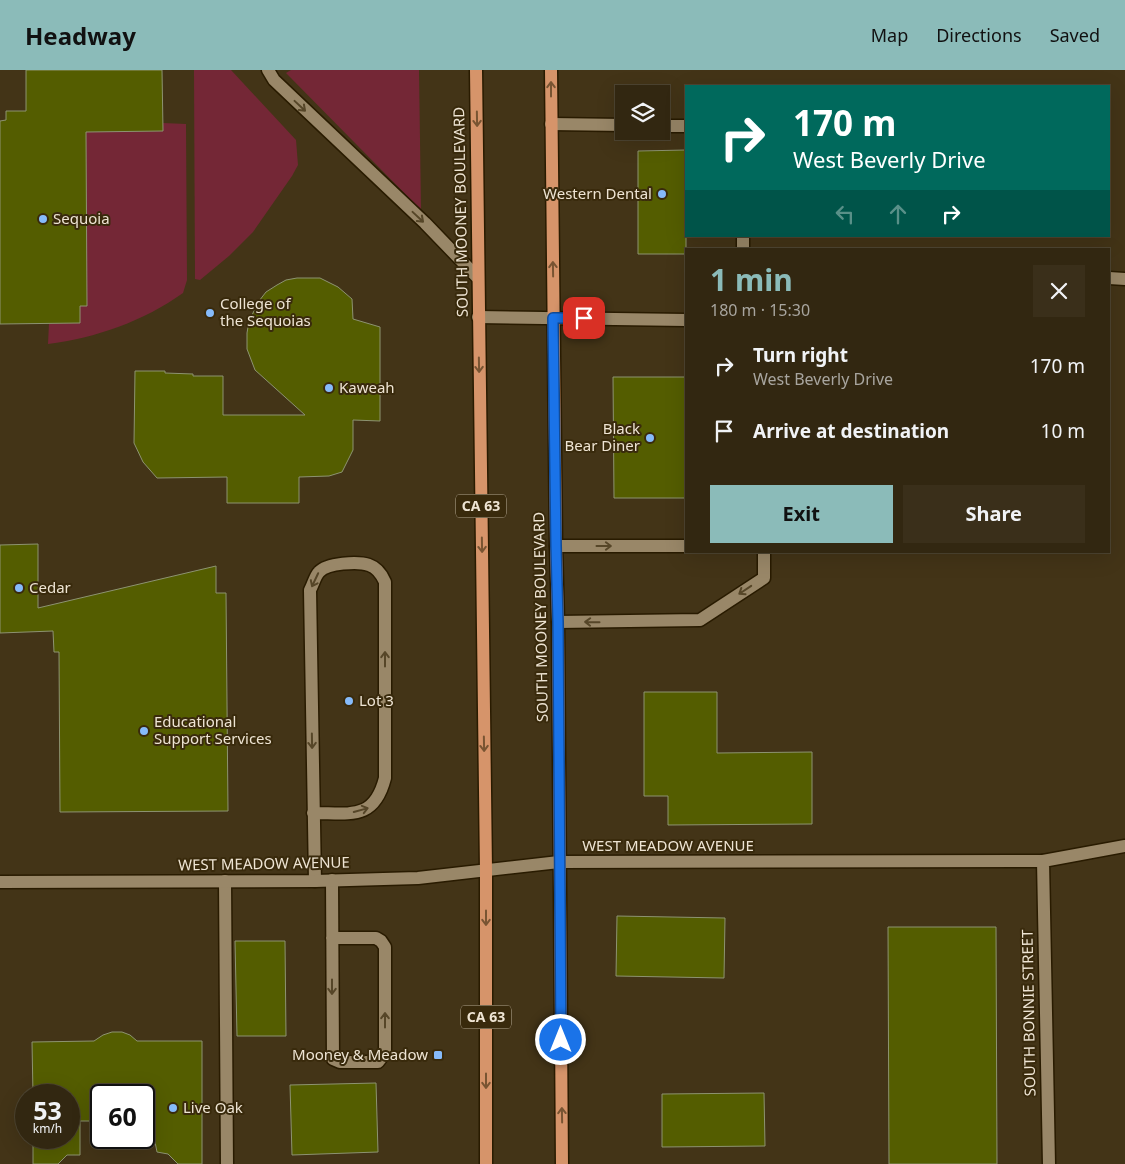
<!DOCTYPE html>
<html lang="en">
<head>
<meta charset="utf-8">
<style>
  :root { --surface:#322711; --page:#3a2f1a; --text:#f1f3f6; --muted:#a8a59f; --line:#4d4431; --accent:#8bbbb9 }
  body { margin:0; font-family:"Noto Sans",sans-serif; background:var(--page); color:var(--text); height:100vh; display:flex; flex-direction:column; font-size:19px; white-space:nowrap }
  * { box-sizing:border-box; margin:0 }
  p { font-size:16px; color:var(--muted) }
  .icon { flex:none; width:28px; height:28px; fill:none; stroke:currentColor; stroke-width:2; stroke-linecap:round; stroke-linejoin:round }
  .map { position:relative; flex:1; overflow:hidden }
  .drawer { position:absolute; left:685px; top:178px; width:425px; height:305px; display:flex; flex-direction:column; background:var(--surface); border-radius:0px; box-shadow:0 5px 20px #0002,0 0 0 1px var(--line) }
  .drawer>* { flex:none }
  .hud { position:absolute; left:685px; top:15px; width:425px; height:152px; border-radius:0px; box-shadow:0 5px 20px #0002,0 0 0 1px var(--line); background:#00695c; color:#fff; overflow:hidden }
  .fabs { position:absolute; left:615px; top:15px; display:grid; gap:10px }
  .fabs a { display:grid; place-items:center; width:55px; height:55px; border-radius:0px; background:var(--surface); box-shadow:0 5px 20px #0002,0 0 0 1px var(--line); font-size:25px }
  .speed { position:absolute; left:15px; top:1014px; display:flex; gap:10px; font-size:25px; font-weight:700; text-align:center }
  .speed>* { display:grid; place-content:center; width:65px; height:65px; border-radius:50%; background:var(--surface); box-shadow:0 5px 20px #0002,0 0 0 1px var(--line); line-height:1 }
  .speed small { font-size:12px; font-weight:400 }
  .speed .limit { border:2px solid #111; border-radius:8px; background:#fff; color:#111 }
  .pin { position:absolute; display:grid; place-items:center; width:42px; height:42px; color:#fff; margin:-21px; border-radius:10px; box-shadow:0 2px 8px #0006 }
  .me { position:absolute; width:55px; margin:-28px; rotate:0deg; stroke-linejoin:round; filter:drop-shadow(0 0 4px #0008) }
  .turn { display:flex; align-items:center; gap:18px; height:105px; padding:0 25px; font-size:22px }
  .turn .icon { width:65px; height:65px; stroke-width:2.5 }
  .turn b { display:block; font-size:35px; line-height:42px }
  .lanes { display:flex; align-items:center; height:48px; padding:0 25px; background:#0003; justify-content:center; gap:25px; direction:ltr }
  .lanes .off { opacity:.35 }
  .round { display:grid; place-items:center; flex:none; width:52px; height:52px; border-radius:0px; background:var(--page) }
  .headline { display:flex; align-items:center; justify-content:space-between; height:85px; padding:0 25px }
  h1 { font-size:30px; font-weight:700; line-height:38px; color:var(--accent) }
  .cta { display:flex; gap:10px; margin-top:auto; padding:10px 25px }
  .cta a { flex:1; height:58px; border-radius:0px; background:var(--accent); color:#111; font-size:20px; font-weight:700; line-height:58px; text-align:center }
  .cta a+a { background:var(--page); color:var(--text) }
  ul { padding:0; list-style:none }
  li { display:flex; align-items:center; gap:15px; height:65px; padding:0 25px }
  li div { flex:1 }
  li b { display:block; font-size:19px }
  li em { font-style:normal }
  header { display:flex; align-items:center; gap:30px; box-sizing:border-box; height:70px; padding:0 25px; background:var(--accent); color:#111 }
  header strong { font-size:24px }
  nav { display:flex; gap:28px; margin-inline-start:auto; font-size:18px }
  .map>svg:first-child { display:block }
  .green { fill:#742736 }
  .building { fill:#545d00; stroke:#8d9371 }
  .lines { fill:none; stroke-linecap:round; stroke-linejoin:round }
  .lane-casing { stroke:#291b00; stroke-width:15 }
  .street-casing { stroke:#291b00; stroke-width:15 }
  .primary-casing { stroke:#291b00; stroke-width:15 }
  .lane { stroke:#998768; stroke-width:12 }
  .street { stroke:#998768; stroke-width:12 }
  .primary { stroke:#d6946a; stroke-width:12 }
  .oneway { stroke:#785432 }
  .oneway2 { stroke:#564628 }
  .route-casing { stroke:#114b97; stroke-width:12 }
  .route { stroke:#1a73e8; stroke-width:9 }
  .poi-dot { fill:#86bbfb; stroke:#392a0c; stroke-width:2 }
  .labels { text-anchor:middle; stroke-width:4; stroke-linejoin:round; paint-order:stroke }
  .shield { fill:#392a0c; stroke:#b8ac97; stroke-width:1 }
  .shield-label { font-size:14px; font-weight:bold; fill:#eee4d3 }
  .poi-label { font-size:15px; fill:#eee4d3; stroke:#392a0c; text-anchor:start }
  .street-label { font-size:15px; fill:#eee4d3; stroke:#392a0c }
</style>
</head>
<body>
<header>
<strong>Headway</strong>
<nav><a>Map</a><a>Directions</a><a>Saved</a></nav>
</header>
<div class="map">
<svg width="1125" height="1094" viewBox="0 0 1125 1094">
  <rect width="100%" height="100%" fill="#433417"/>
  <g class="green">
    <path d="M 194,0 L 231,0 L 296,70 L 298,95 L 292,106 L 253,162 L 229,186 L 200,210 L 195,209 Z"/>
    <path d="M 291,0 L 419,0 L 421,140 L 286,3 Z"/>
    <path d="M 163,53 L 186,54 L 187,210 L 183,223 C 144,251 96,268 48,274 L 49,253 L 86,62 L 163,61 Z"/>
  </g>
  <g class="building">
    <path d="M 26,0 L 162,0 L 163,61 L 86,62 L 87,236 L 80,236 L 80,253 L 0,254 L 0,51 L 6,50 L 6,41 L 26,41 Z"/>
    <path d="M 686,80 L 686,184 L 638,184 L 638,81 Z"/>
    <path d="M 297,208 L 320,208 L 338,217 L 352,229 L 353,249 L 380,257 L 380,351 L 353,350 L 353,380 L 342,402 L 329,406 L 299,407 L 299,433 L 227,433 L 227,407 L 157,408 L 143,392 L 134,373 L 135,301 L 165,301 L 165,303 L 193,304 L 193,306 L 223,306 L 223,345 L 305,345 L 255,300 L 247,279 L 247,263 L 249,251 L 259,231 L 266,222 L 277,215 L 286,210 Z"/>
    <path d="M 613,307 L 686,307 L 686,428 L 614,428 Z"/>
    <path d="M 38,474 L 38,538 L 216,496 L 216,523 L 226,523 L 228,741 L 60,742 L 59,582 L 54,582 L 53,561 L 0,563 L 0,475 Z"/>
    <path d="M 644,622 L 717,622 L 717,683 L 812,682 L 812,754 L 668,755 L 668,726 L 644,726 Z"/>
    <path d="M 617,846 L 725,848 L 724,908 L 616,906 Z"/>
    <path d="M 888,857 L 996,857 L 997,1094 L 889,1094 Z"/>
    <path d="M 235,871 L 285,871 L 286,966 L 237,966 Z"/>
    <path d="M 112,962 L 122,962 L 130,965 L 137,971 L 202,971 L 202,1094 L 178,1094 L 168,1084 L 157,1082 L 155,1072 L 155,1050 L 144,1050 L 144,1025 L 101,1025 L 101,1051 L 80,1051 L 80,1085 L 67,1085 L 58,1094 L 33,1094 L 33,1068 L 69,1068 L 69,1025 L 33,1025 L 32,972 L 94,971 L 103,965 Z"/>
    <path d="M 376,1013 L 378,1082 L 292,1085 L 290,1015 Z"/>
    <path d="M 764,1023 L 765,1076 L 662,1077 L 662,1024 Z"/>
  </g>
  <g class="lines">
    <defs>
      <g id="lane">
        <path d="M 268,0 L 274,10 L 425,153 L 478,208"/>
        <path d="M 551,54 L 624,55"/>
        <path d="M 661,56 L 686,56"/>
        <path d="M 743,166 L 743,179"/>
        <path d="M 556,476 L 686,476"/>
        <path d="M 558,552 L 700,550 L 764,508 L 764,481"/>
        <path d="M 313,743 C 350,743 374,751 385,708 L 385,512 C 382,505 378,498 369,495 C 358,491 327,493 319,502 C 315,506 313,515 310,520 L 315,811"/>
        <path d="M 332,810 L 333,989 L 340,992 L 378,992 L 385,983 L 385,877 L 381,871 L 376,868 L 332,868"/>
        <path d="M 225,811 L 227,1094"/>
        <path d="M 0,812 L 315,811 L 418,808 L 559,792 L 1043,791"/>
      </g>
      <g id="street">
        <path d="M 1109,208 L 1125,209"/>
        <path d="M 478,247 L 686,250"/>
        <path d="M 1049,1094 L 1043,791 L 1125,776"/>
      </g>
      <g id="primary">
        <path d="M 476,0 L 486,800 L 486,1094"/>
        <path d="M 551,0 L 556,476 L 558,552 L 562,1094"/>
      </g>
    </defs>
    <use href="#lane" class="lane-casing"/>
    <use href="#street" class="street-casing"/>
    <use href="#primary" class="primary-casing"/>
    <use href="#lane" class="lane"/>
    <use href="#street" class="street"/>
    <use href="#primary" class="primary"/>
  </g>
  <defs><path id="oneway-shaft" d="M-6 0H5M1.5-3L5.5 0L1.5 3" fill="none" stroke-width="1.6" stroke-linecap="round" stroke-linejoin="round" transform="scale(1.25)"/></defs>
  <g class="oneway">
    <use href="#oneway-shaft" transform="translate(551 19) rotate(-90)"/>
    <use href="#oneway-shaft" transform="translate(477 49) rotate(89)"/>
    <use href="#oneway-shaft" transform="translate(553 199) rotate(-91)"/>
    <use href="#oneway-shaft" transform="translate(479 295) rotate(89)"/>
    <use href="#oneway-shaft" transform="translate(482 475) rotate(89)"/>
    <use href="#oneway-shaft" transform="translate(484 674) rotate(89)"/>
    <use href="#oneway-shaft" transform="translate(486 848) rotate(90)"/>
    <use href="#oneway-shaft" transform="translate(486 1011) rotate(90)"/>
    <use href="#oneway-shaft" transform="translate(562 1045) rotate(-91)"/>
  </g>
  <g class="oneway2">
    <use href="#oneway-shaft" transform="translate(300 36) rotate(43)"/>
    <use href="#oneway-shaft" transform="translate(418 147) rotate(43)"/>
    <use href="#oneway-shaft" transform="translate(604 476)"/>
    <use href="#oneway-shaft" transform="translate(315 510) rotate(115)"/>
    <use href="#oneway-shaft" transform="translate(745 520) rotate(146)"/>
    <use href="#oneway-shaft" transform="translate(592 552) rotate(-179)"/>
    <use href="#oneway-shaft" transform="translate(385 589) rotate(-90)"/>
    <use href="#oneway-shaft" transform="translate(312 671) rotate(89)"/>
    <use href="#oneway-shaft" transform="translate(361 740) rotate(-15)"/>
    <use href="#oneway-shaft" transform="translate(332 917) rotate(90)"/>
    <use href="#oneway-shaft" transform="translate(385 950) rotate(-90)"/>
  </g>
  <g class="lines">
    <defs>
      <path id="route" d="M 561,970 L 558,552 L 556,476 L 553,248 L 584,248"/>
    </defs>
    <use href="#route" class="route-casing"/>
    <use href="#route" class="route"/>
  </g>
  <g class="poi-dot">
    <circle cx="662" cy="124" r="5"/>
    <circle cx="43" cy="149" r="5"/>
    <circle cx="210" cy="243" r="5"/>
    <circle cx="329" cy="318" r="5"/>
    <circle cx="650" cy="368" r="5"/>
    <circle cx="19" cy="518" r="5"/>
    <circle cx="349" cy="631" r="5"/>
    <circle cx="144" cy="661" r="5"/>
    <rect x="433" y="980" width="10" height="10" rx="2.5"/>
    <circle cx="173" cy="1038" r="5"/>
  </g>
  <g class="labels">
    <g class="shield">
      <rect x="456" y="424.5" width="50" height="23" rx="4"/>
      <rect x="461" y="935.5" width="50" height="23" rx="4"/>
    </g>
    <g class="shield-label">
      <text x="481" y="441">CA 63</text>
      <text x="486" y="952">CA 63</text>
    </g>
    <g class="poi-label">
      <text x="652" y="129" text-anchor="end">Western Dental</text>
      <text x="53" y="154">Sequoia</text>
      <text x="220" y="239">College of<tspan x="220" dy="17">the Sequoias</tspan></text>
      <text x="339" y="323">Kaweah</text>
      <text x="640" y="364" text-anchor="end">Black<tspan x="640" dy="17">Bear Diner</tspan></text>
      <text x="29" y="523">Cedar</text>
      <text x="359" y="636">Lot 3</text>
      <text x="154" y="657">Educational<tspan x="154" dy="17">Support Services</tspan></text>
      <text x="428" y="990" text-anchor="end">Mooney &amp; Meadow</text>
      <text x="183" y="1043">Live Oak</text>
    </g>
    <g class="street-label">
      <text transform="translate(461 142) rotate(-91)" y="5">SOUTH MOONEY BOULEVARD</text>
      <text transform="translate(541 547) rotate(-91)" y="5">SOUTH MOONEY BOULEVARD</text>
      <text x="668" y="781">WEST MEADOW AVENUE</text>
      <text transform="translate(264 794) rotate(-1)" y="5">WEST MEADOW AVENUE</text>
      <text transform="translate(1029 943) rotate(-91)" y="5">SOUTH BONNIE STREET</text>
    </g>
  </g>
</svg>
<div class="fabs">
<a><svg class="icon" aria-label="layers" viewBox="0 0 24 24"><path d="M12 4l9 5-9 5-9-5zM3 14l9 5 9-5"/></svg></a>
</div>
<div class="speed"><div>53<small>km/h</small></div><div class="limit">60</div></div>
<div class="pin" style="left:584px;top:248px;background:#d93025"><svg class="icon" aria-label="arrive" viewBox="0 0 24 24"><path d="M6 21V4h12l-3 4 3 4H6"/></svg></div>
<svg class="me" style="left:561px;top:970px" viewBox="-20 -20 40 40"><circle r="17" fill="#1a73e8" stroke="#fff" stroke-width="3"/><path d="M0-11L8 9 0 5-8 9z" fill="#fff"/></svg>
<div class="hud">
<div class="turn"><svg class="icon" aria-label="right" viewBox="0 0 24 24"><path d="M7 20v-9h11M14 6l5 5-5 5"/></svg><div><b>170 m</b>West Beverly Drive</div></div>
<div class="lanes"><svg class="icon off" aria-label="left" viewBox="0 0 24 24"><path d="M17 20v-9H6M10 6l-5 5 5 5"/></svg><svg class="icon off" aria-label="ahead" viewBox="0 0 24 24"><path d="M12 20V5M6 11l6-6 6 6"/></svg><svg class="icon" aria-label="right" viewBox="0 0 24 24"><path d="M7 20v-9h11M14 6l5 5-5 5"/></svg></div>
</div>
<section class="drawer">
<div class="headline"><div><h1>1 min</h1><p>180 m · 15:30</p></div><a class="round"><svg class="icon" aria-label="close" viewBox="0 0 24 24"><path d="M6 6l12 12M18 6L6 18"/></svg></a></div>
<ul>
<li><svg class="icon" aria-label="right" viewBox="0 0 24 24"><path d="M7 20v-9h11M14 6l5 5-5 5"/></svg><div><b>Turn right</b><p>West Beverly Drive</p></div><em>170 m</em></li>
<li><svg class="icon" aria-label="arrive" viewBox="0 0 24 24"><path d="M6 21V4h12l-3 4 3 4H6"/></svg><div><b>Arrive at destination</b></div><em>10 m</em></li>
</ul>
<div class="cta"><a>Exit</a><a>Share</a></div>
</section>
</div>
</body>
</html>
